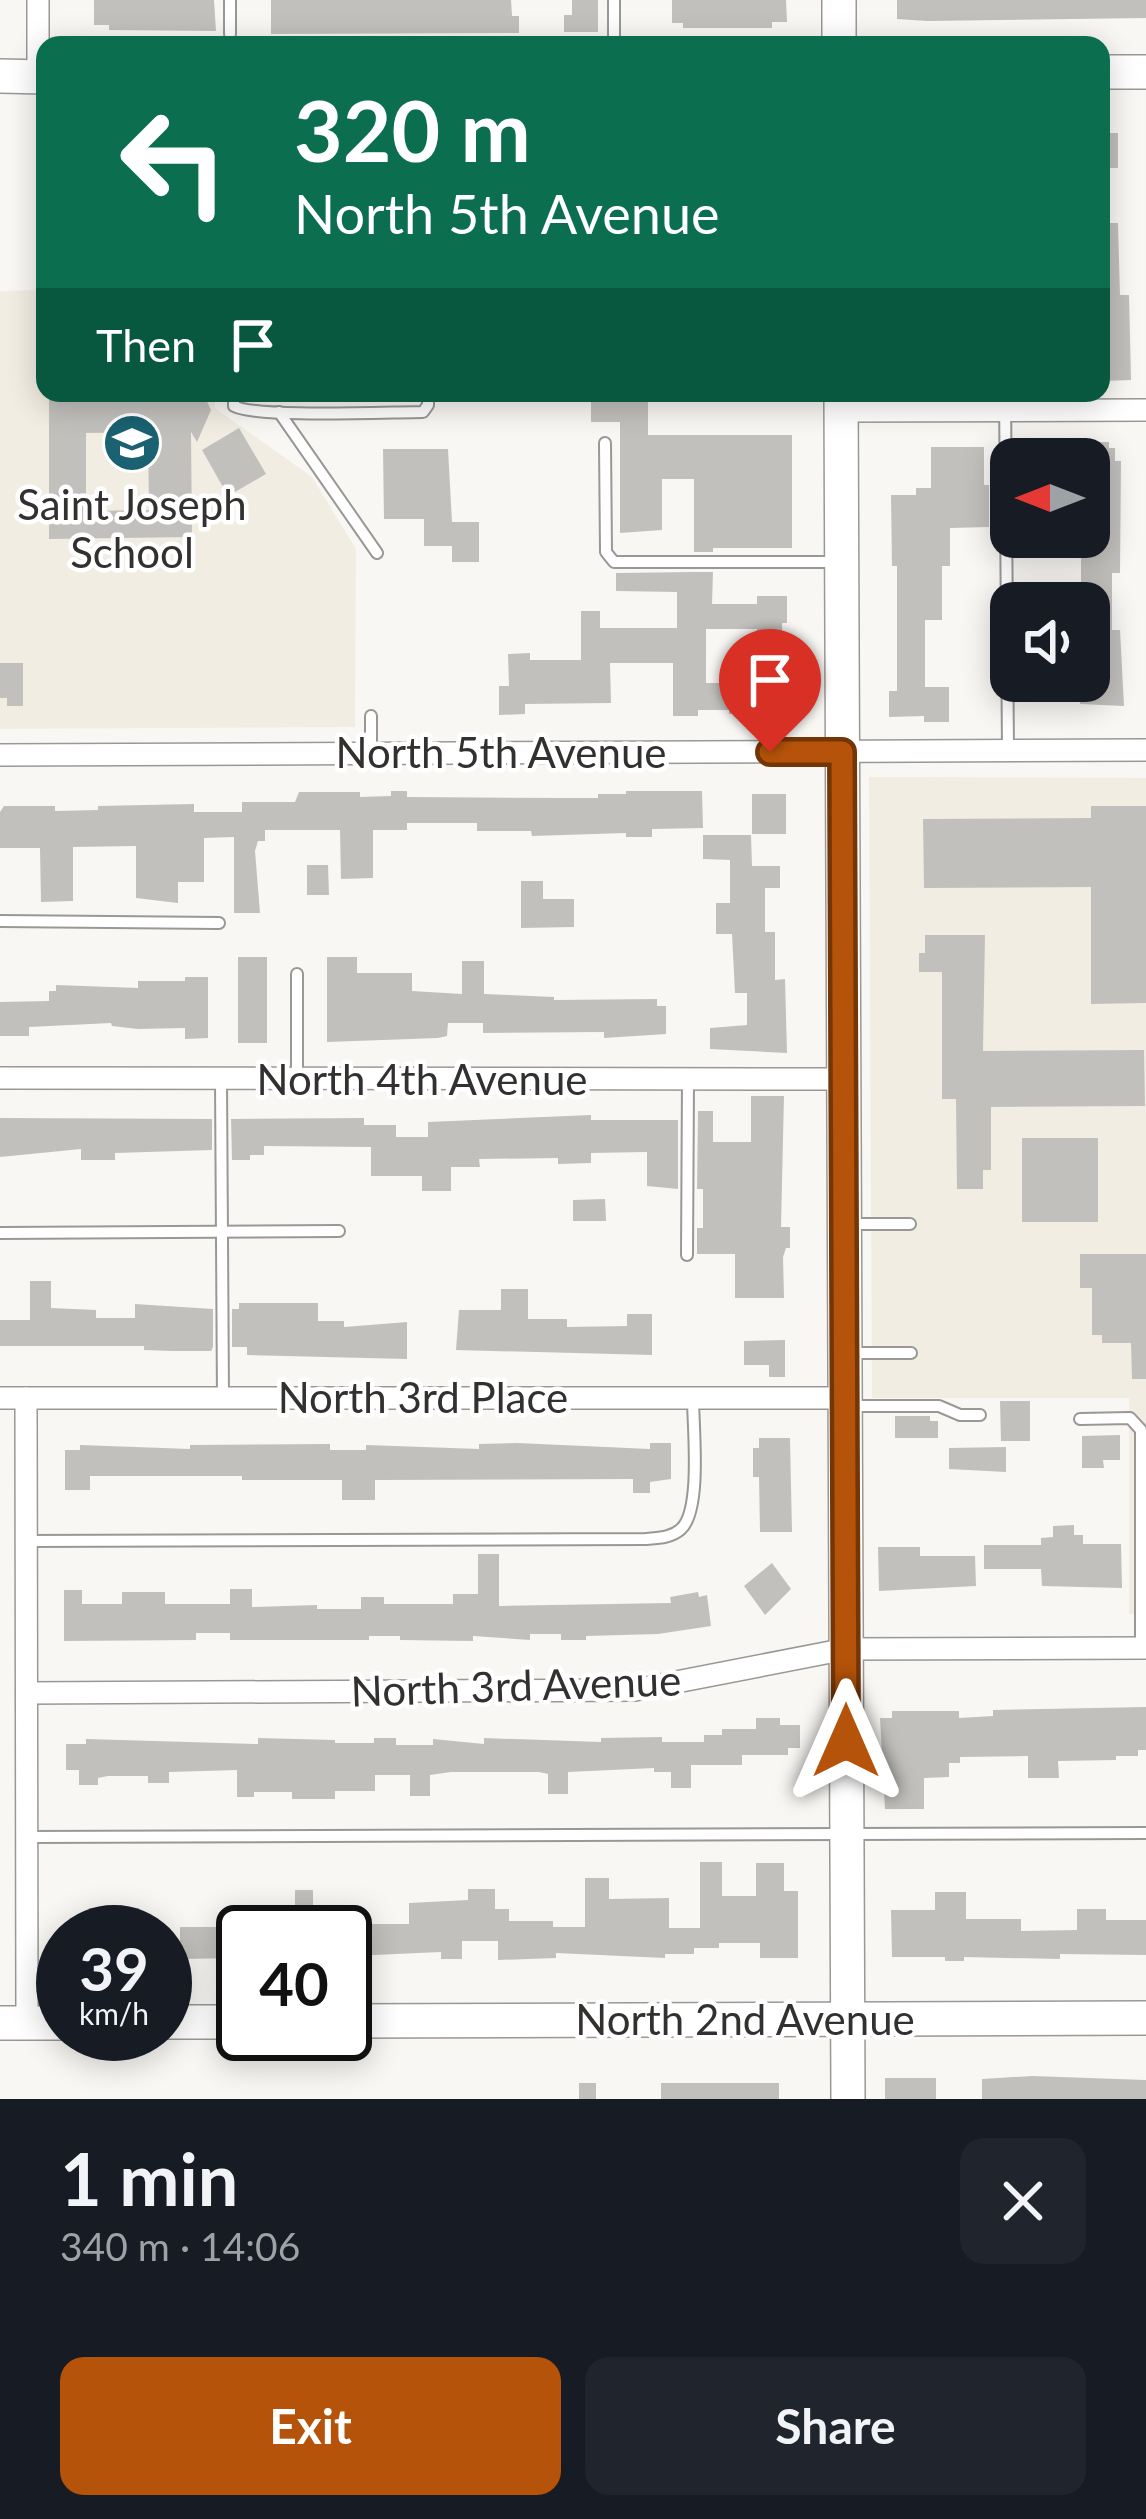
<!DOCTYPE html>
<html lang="en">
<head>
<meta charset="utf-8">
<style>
  :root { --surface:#171b24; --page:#20242c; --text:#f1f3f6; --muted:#9ea1a6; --accent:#b45309 }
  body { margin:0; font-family:Lato,sans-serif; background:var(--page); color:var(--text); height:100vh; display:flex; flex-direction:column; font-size:45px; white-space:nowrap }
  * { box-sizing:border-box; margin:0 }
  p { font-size:39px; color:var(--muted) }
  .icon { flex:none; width:66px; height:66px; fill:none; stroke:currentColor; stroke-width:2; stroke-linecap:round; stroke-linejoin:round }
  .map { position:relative; height:2099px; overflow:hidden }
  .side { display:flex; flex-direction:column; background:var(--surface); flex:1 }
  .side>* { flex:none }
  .hud { position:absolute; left:36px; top:36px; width:1074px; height:366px; border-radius:24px; box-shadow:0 6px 30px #0003; background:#0b6e4f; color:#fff; overflow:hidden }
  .needle { width:78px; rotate:270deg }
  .tools { position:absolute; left:990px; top:438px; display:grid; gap:24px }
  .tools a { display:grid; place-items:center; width:120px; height:120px; border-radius:24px; background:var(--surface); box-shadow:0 6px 30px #0003; font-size:60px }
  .speed { position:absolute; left:36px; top:1905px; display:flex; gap:24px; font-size:60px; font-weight:700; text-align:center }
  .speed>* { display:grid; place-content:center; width:156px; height:156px; border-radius:50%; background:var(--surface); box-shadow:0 6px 30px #0003; line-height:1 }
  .speed small { font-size:30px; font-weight:400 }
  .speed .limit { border:6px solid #111; border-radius:18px; background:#fff; color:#111 }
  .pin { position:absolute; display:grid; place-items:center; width:102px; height:102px; color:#fff; margin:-123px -51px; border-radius:50% 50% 50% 0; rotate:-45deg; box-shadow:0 0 12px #0007 }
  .pin .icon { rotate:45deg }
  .me { position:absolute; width:132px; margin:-66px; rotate:0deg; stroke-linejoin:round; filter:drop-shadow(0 0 9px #0008) }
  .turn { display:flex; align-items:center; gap:42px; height:252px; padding:0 60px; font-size:54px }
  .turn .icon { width:156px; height:156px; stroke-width:2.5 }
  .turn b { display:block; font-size:84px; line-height:102px }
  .then { display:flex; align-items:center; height:114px; padding:0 60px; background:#0003; gap:24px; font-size:45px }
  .round { display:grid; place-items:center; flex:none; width:126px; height:126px; border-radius:24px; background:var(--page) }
  .overview { display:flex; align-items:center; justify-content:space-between; height:204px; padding:0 60px }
  h1 { font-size:72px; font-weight:700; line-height:90px }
  .button { display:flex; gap:24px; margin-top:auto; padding:24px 60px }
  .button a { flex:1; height:138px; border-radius:24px; background:var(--accent); color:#fff; font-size:48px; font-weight:700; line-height:138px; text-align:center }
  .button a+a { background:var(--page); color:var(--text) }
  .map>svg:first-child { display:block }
  .built { fill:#f2ede2 }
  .building { fill:#c2c0bd; fill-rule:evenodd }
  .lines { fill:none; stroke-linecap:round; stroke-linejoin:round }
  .lane-casing { stroke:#9a9895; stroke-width:14 }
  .street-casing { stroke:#9a9895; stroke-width:24 }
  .secondary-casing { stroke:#9a9895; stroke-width:36 }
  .lane { stroke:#fff; stroke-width:10 }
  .street { stroke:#fff; stroke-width:21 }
  .secondary { stroke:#fff; stroke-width:33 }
  .route-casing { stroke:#753606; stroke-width:30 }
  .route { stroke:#b45309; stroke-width:21 }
  .labels { text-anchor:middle; stroke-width:9; stroke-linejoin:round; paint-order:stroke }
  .poi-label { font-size:42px; fill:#323130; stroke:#fff }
  .street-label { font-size:42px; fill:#323130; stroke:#fff }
</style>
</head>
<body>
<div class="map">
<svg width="1146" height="2099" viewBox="0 0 1146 2099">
  <rect width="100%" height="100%" fill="#f9f7f3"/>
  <g class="built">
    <path d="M 40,107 L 45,107 L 45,393 L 215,393 L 215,408 L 312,477 L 356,549 L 355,727 L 0,729 L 0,291 L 42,290 Z"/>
    <path d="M 869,777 L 1146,778 L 1146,1614 L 1129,1614 L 1129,1398 L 872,1398 Z"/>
  </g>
  <g class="building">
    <path d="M 94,0 L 214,0 L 216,31 L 109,30 L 109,25 L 94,25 Z"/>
    <path d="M 271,0 L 511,0 L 512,16 L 519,16 L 519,33 L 271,34 Z"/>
    <path d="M 572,0 L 598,0 L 598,32 L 564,32 L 564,15 L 572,15 Z"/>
    <path d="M 672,0 L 786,0 L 787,22 L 772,22 L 772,28 L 683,28 L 683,23 L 672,23 Z"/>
    <path d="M 897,0 L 1146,0 L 1146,18 L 928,21 L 897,19 Z"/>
    <rect x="1101" y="133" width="17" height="35"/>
    <path d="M 1101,223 L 1118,223 L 1120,295 L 1129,295 L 1131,380 L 1101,381 Z"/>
    <path d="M 49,393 L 203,393 L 211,410 L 197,442 L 191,432 L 192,537 L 49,539 ZM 148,432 L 149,510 L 86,511 L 86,433 Z"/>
    <path d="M 648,393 L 648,435 L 792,435 L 792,548 L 713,548 L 713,552 L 694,552 L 694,479 L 662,479 L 662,530 L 620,533 L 620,422 L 591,422 L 591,395 Z"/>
    <path d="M 239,428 L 266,474 L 228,496 L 202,450 Z"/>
    <path d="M 1089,442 L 1109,442 L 1109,448 L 1115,448 L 1115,461 L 1121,461 L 1120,573 L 1112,573 L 1112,630 L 1120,630 L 1124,706 L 1080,704 L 1080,681 L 1089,681 L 1089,603 L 1068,603 L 1068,582 L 1081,582 L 1081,548 L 1089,548 Z"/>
    <path d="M 931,447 L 984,447 L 984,485 L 989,485 L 989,527 L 950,528 L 950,566 L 942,566 L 942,620 L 925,620 L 925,687 L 949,687 L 949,722 L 924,722 L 924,716 L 889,717 L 889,691 L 897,691 L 897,566 L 892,566 L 891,495 L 916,495 L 916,488 L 931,488 Z"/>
    <path d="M 383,449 L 448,449 L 452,522 L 479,522 L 479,562 L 452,562 L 452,546 L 424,546 L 424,519 L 384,519 Z"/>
    <path d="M 694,572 L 713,572 L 712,604 L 757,604 L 757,596 L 787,596 L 787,623 L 782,623 L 782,634 L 778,634 L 778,646 L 757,646 L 757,629 L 706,629 L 706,683 L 787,683 L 787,714 L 729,714 L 729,710 L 698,710 L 698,716 L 673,716 L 673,663 L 610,663 L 611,703 L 525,704 L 525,714 L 499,715 L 499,686 L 509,686 L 508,654 L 530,653 L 530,660 L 581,660 L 581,611 L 600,611 L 600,628 L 677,628 L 677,592 L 616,591 L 616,573 Z"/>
    <path d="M 0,663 L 23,663 L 23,706 L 7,706 L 7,698 L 0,698 Z"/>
    <path d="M 391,791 L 407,791 L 407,797 L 563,798 L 598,798 L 598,794 L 626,794 L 626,791 L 702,791 L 703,828 L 652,829 L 652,837 L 626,837 L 626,833 L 532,836 L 531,831 L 477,831 L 477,823 L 407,823 L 407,830 L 373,830 L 373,878 L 341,879 L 340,830 L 265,830 L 265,841 L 258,841 L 255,851 L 260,913 L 234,913 L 234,837 L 204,838 L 204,882 L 178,882 L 178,903 L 136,898 L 136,846 L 73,847 L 73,901 L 41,902 L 40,848 L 0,848 L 0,812 L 4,806 L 55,806 L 55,811 L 98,810 L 98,806 L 194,804 L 194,812 L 242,812 L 242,802 L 295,802 L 299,792 L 360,792 L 360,797 L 391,796 Z"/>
    <rect x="752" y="794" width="34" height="40"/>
    <path d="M 1091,806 L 1146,806 L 1146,1003 L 1091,1004 L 1091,887 L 924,888 L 923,819 L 1091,818 Z"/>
    <path d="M 703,835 L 751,835 L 752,866 L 780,866 L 780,888 L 765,888 L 765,932 L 775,932 L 775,980 L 785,979 L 787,1053 L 710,1049 L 710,1028 L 747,1025 L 747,993 L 735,993 L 732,934 L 716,934 L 716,903 L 730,903 L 730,860 L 703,859 Z"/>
    <path d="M 307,865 L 328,865 L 329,895 L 307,895 Z"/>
    <path d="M 521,881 L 543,881 L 543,899 L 574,899 L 574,927 L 521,928 Z"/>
    <path d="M 925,935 L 985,935 L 983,1051 L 1144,1050 L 1145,1106 L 991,1107 L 991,1170 L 983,1170 L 983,1189 L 957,1189 L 956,1099 L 942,1099 L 942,972 L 919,972 L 919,953 L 925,953 Z"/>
    <rect x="238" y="957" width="29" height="86"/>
    <path d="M 327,957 L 357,957 L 357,973 L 412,973 L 412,991 L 462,994 L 462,961 L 484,961 L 484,994 L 554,997 L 554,1000 L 657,999 L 657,1006 L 666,1006 L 666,1034 L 604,1038 L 604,1032 L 483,1033 L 483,1023 L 448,1023 L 447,1036 L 438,1038 L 327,1042 Z"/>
    <path d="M 185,977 L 208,977 L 208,1038 L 185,1039 L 185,1028 L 138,1029 L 112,1026 L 111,1023 L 29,1027 L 29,1036 L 0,1036 L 0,1002 L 49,1001 L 49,991 L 56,991 L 56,985 L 138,988 L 138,981 L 185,981 Z"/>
    <path d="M 751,1096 L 784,1096 L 781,1227 L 790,1227 L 790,1248 L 786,1248 L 783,1257 L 784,1298 L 735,1298 L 735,1254 L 697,1254 L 697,1228 L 703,1228 L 703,1189 L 697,1189 L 698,1111 L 713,1111 L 713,1142 L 751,1142 Z"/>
    <path d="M 591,1115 L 591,1120 L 678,1120 L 678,1189 L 647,1186 L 647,1152 L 591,1153 L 591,1163 L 558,1164 L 558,1158 L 479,1159 L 480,1167 L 451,1167 L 451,1191 L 422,1191 L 422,1176 L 371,1176 L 371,1147 L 264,1146 L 264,1155 L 250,1155 L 250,1160 L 232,1160 L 231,1119 L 364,1118 L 364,1125 L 396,1125 L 396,1137 L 428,1137 L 428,1122 Z"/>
    <path d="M 0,1118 L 212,1119 L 212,1150 L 115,1153 L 115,1160 L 81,1160 L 81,1149 L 0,1157 Z"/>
    <rect x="1022" y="1138" width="76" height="84"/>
    <path d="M 605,1199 L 606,1221 L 573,1221 L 573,1200 Z"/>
    <path d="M 1080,1254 L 1146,1254 L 1146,1379 L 1132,1379 L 1131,1343 L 1102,1343 L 1102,1335 L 1092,1335 L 1092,1288 L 1080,1288 Z"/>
    <path d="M 30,1281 L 51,1281 L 51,1308 L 96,1310 L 96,1318 L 135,1318 L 135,1304 L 213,1309 L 213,1347 L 211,1351 L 172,1351 L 144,1350 L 144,1346 L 0,1346 L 0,1320 L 30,1320 Z"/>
    <path d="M 501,1289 L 528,1289 L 528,1319 L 567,1319 L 567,1327 L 627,1326 L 627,1314 L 652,1314 L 652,1355 L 456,1350 L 459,1310 L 501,1310 Z"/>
    <path d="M 239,1303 L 318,1303 L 318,1321 L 344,1321 L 344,1327 L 407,1322 L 407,1359 L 247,1355 L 247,1347 L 232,1347 L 232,1309 L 239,1309 Z"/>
    <path d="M 785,1340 L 785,1377 L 769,1377 L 769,1365 L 744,1365 L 744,1341 Z"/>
    <path d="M 1000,1401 L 1030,1401 L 1030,1441 L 1001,1441 Z"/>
    <path d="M 895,1416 L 930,1416 L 930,1421 L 938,1421 L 938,1438 L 895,1438 Z"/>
    <path d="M 1120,1435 L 1120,1460 L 1103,1460 L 1104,1468 L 1082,1468 L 1082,1436 Z"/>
    <path d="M 759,1438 L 790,1438 L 792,1532 L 760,1532 L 759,1477 L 753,1477 L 753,1448 L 759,1448 Z"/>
    <path d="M 517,1443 L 650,1449 L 650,1443 L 671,1443 L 671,1479 L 650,1482 L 650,1493 L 633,1493 L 633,1479 L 375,1480 L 375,1500 L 342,1500 L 342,1480 L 242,1480 L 242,1476 L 90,1476 L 90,1490 L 65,1490 L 65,1450 L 80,1450 L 80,1445 L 190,1449 L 190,1445 L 330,1444 L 330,1450 L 366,1450 L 366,1445 L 479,1449 L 479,1444 Z"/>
    <path d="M 1006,1447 L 1006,1472 L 949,1469 L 949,1448 Z"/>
    <path d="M 1074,1525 L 1074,1535 L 1083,1535 L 1083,1544 L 1121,1544 L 1122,1588 L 1042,1586 L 1041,1569 L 984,1569 L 984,1545 L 1041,1545 L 1041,1538 L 1053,1537 L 1053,1526 Z"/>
    <path d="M 878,1547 L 920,1547 L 920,1556 L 975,1556 L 976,1586 L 879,1591 Z"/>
    <path d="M 478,1554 L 499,1554 L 499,1606 L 671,1603 L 670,1597 L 698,1592 L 699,1597 L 707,1595 L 711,1626 L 658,1634 L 586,1636 L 586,1640 L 561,1640 L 561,1634 L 530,1634 L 530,1640 L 473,1636 L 473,1641 L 400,1640 L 400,1636 L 369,1636 L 369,1640 L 230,1640 L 230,1633 L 196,1633 L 196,1640 L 64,1641 L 64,1590 L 82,1590 L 82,1604 L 122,1604 L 122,1592 L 165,1592 L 165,1604 L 230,1604 L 230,1589 L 252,1589 L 252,1607 L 317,1605 L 317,1609 L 361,1609 L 361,1597 L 384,1597 L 384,1604 L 453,1604 L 453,1594 L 478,1594 Z"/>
    <path d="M 772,1563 L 791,1589 L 765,1615 L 744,1586 Z"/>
    <path d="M 1146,1707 L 1146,1750 L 1138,1750 L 1138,1756 L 1116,1756 L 1116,1760 L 1058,1761 L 1059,1778 L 1028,1778 L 1028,1756 L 960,1757 L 960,1763 L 949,1763 L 949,1777 L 924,1778 L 924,1809 L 885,1809 L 880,1718 L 892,1718 L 892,1711 L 959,1711 L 959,1718 L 993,1716 L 993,1710 Z"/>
    <path d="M 756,1718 L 780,1718 L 780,1725 L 800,1725 L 800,1748 L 788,1748 L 788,1755 L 742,1755 L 742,1765 L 691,1765 L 691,1788 L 671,1788 L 671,1772 L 654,1772 L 654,1768 L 568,1772 L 568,1794 L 548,1794 L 548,1774 L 539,1772 L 451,1772 L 430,1775 L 430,1796 L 410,1796 L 410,1775 L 375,1775 L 375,1791 L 335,1791 L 335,1799 L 292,1799 L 292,1792 L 254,1792 L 254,1797 L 237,1797 L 237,1770 L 169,1772 L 169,1783 L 148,1783 L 148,1776 L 108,1776 L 98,1778 L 98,1785 L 79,1785 L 79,1770 L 66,1770 L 66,1744 L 86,1744 L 86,1739 L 258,1744 L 258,1738 L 335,1740 L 335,1743 L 374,1743 L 374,1738 L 396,1738 L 396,1745 L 433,1745 L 433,1739 L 484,1744 L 484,1738 L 601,1742 L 601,1738 L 662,1737 L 662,1742 L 704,1742 L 704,1735 L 722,1735 L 722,1729 L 756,1729 Z"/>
    <path d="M 700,1862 L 722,1862 L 722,1896 L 756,1896 L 756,1863 L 784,1863 L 784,1891 L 798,1891 L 798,1958 L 760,1958 L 760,1943 L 719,1943 L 719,1948 L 694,1948 L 694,1954 L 665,1954 L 665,1958 L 556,1953 L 556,1958 L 498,1960 L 498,1941 L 462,1941 L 462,1959 L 441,1959 L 441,1952 L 352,1956 L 352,1924 L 409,1924 L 409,1903 L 468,1900 L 468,1889 L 495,1889 L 495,1909 L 509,1909 L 509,1921 L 553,1921 L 553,1927 L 585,1927 L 585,1878 L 609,1878 L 609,1899 L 669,1898 L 669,1928 L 700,1928 Z"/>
    <path d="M 295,1890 L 313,1890 L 313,1906 L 341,1906 L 341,1932 L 243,1932 L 243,1958 L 180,1959 L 180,1927 L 235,1927 L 235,1905 L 295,1906 Z"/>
    <path d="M 935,1892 L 966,1892 L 966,1919 L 1021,1919 L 1021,1931 L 1077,1930 L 1077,1909 L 1106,1909 L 1106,1920 L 1146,1920 L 1146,1955 L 1060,1954 L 1060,1959 L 964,1957 L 964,1961 L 945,1961 L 945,1957 L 892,1957 L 891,1910 L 935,1910 Z"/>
    <rect x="84" y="1913" width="53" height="19"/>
    <path d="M 1032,2076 L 1146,2080 L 1146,2099 L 982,2099 L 982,2079 Z"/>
    <rect x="885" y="2078" width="51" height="21"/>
    <rect x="579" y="2083" width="17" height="16"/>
    <rect x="661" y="2083" width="118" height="16"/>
  </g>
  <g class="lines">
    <defs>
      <g id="lane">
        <path d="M 230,0 L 230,34"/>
        <path d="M 614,0 L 614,45"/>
        <path d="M 234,393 L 234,406 C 255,418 389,412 423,412 L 428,405 L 428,393"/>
        <path d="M 1005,393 L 1008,749"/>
        <path d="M 279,412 L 377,553"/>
        <path d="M 605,443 L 606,552 L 614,562 L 838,562"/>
        <path d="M 371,716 L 371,753"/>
        <path d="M 0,921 L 219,923"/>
        <path d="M 297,974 L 297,1077"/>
        <path d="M 221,1080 L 223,1398"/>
        <path d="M 848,1224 L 910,1224"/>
        <path d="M 0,1233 L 339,1231"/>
        <path d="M 687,1255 L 688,1080"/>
        <path d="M 848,1353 L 911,1353"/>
        <path d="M 848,1406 L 939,1406 L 960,1415 L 980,1415"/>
        <path d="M 1080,1419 L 1130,1418 L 1141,1430 L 1141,1648"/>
        <path d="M 26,1541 L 645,1539 C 658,1538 671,1538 681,1529 C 702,1510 693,1427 693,1398"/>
        <path d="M 28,1837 L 1146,1833"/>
      </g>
      <g id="street">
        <path d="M 38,0 L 38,77"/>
        <path d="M 841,411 L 1146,410"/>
        <path d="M 0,755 L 1146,750"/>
        <path d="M 0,1078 L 844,1079"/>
        <path d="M 0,1398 L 845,1398"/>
        <path d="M 26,1398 L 27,2023"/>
        <path d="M 27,1693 L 635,1690 L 846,1649 L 1146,1648"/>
      </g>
      <g id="secondary">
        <path d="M 839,0 L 839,45"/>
        <path d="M 1101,72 L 1146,72"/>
        <path d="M 0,76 L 45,77"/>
        <path d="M 841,393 L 848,2099"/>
        <path d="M 345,2021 L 1146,2018"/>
        <path d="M 165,2022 L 243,2022"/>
        <path d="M 0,2023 L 63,2023"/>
      </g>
    </defs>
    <use href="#lane" class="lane-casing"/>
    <use href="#street" class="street-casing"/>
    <use href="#secondary" class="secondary-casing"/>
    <use href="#lane" class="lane"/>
    <use href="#street" class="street"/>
    <use href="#secondary" class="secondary"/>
  </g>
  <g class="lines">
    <defs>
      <path id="route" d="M 770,752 L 842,752 L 846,1741"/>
    </defs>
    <use href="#route" class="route-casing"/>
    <use href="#route" class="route"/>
  </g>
  <defs>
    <symbol id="school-disc" viewBox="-11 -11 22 22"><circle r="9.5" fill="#1a6171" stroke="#fff"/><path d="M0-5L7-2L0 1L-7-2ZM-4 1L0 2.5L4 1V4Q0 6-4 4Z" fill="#fff"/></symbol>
  </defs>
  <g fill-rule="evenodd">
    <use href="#school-disc" x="99" y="410" width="66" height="66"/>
  </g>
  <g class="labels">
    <g class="poi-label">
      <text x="132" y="520">Saint Joseph<tspan x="132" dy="48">School</tspan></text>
    </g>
    <g class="street-label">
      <text x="501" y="768">North 5th Avenue</text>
      <text x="422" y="1095">North 4th Avenue</text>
      <text x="423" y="1413">North 3rd Place</text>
      <text transform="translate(516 1686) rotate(-2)" y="15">North 3rd Avenue</text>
      <text x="745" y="2035">North 2nd Avenue</text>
    </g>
  </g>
</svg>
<div class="tools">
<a><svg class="needle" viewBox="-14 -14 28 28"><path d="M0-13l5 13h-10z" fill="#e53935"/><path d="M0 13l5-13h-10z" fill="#9ea1a6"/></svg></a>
<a><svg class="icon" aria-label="sound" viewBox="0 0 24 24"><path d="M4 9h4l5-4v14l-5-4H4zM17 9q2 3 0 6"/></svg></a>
</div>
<div class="speed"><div>39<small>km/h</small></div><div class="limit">40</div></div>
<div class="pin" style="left:770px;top:752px;background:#d93025"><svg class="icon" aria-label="arrive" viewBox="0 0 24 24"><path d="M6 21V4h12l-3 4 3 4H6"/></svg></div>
<svg class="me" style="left:846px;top:1741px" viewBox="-20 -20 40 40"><path d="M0-17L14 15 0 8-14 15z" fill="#b45309" stroke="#fff" stroke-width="4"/></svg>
<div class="hud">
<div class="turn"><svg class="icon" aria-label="left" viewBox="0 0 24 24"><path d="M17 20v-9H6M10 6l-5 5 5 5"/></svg><div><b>320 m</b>North 5th Avenue</div></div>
<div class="then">Then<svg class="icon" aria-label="arrive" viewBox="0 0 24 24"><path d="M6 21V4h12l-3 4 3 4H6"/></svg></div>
</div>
</div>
<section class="side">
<div class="overview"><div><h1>1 min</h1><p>340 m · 14:06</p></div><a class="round"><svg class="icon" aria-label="close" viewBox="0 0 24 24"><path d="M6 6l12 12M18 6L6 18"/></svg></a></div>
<div class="button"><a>Exit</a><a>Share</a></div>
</section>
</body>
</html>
